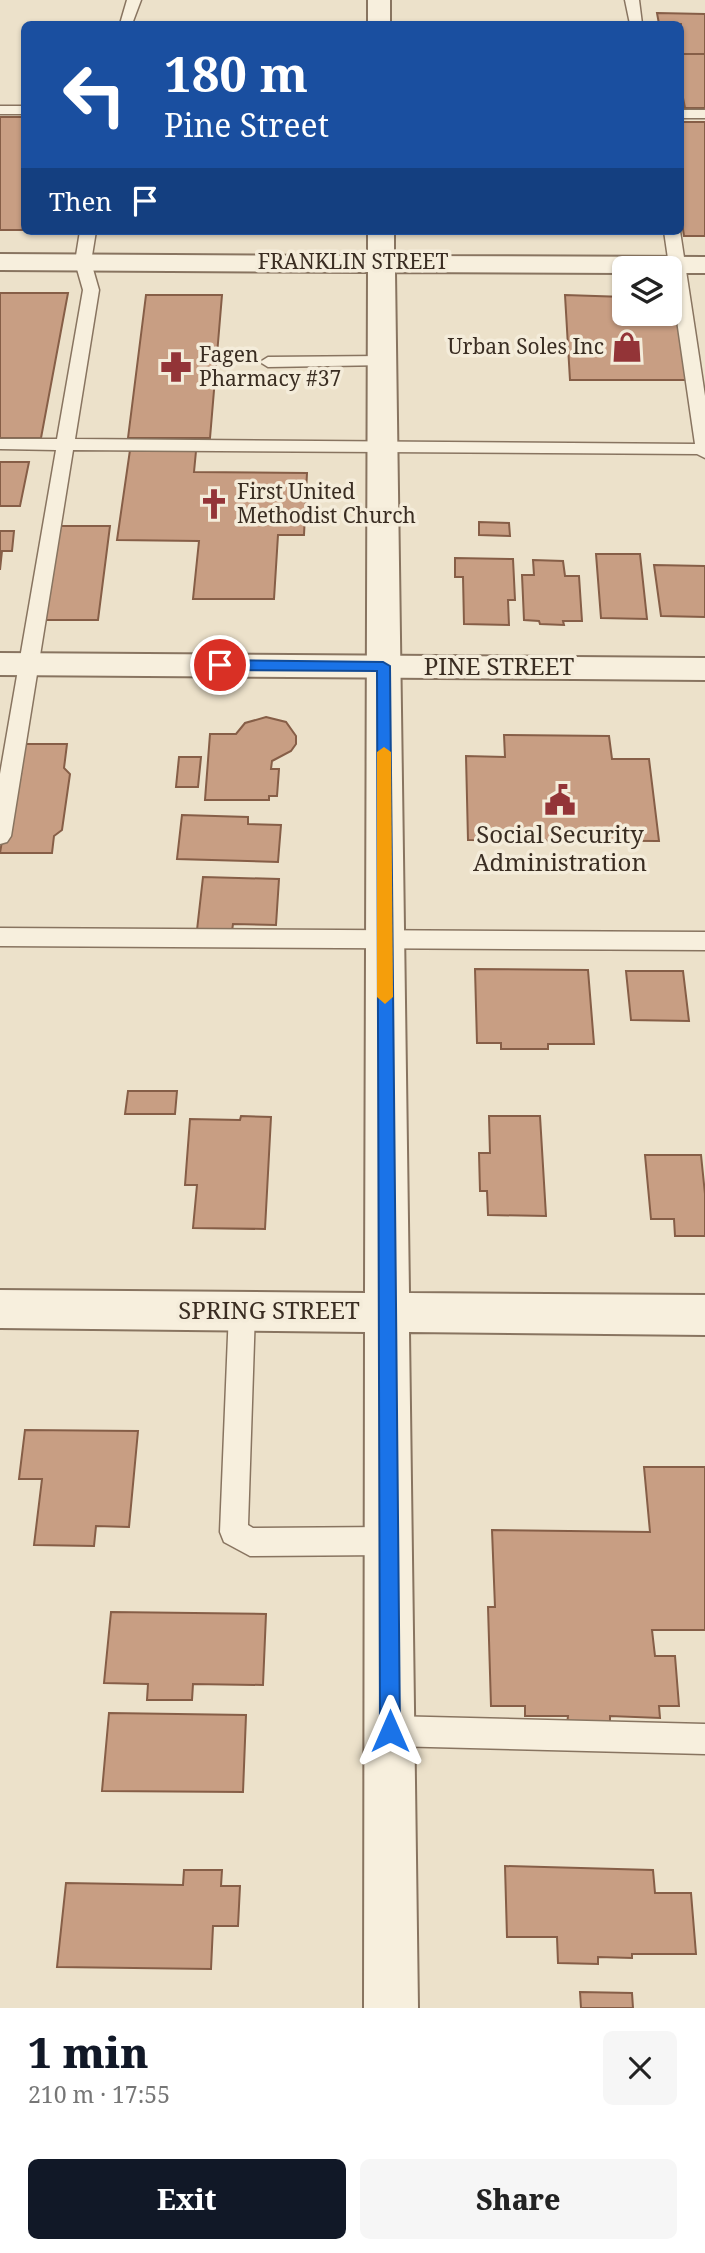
<!DOCTYPE html>
<html lang="en">
<head>
<meta charset="utf-8">
<style>
  :root { --surface:#fff; --page:#f6f6f6; --text:#222; --muted:#767676; --accent:#111827 }
  body { margin:0; font-family:"Noto Serif",serif; background:var(--page); color:var(--text); height:100vh; display:flex; flex-direction:column; font-size:26px; white-space:nowrap }
  * { box-sizing:border-box; margin:0 }
  p { font-size:23px; color:var(--muted) }
  .icon { flex:none; width:38px; height:38px; fill:none; stroke:currentColor; stroke-width:2; stroke-linecap:round; stroke-linejoin:round }
  .map { position:relative; height:2008px; overflow:hidden }
  .sheet { display:flex; flex-direction:column; background:var(--surface); flex:1 }
  .sheet>* { flex:none }
  .guide { position:absolute; left:21px; top:21px; width:663px; height:214px; border-radius:10px; box-shadow:0 2px 5px #0004; background:#1a4fa0; color:#fff; overflow:hidden }
  .controls { position:absolute; left:612px; top:256px; display:grid; gap:14px }
  .controls a { display:grid; place-items:center; width:70px; height:70px; border-radius:10px; background:var(--surface); box-shadow:0 2px 5px #0004; font-size:35px }
  .pin { position:absolute; display:grid; place-items:center; width:60px; height:60px; color:#fff; margin:-30px; border:4px solid #fff; border-radius:50%; box-shadow:0 2px 7px #0007 }
  .me { position:absolute; width:77px; margin:-38px; rotate:0deg; stroke-linejoin:round; filter:drop-shadow(0 0 5px #0008) }
  .turn { display:flex; align-items:center; gap:24px; height:147px; padding:0 28px; font-size:32px }
  .turn .icon { width:91px; height:91px; stroke-width:2.5 }
  .turn b { display:block; font-size:49px; line-height:60px }
  .then { display:flex; align-items:center; height:66px; padding:0 28px; background:#0003; gap:14px; font-size:26px }
  .round { display:grid; place-items:center; flex:none; width:74px; height:74px; border-radius:10px; background:var(--page) }
  .head { display:flex; align-items:center; justify-content:space-between; height:119px; padding:0 28px }
  h1 { font-size:42px; font-weight:800; line-height:52px; color:var(--accent) }
  .primary-button { display:flex; gap:14px; margin-top:auto; padding:14px 28px }
  .primary-button a { flex:1; height:80px; border-radius:10px; background:var(--accent); color:#fff; font-size:28px; font-weight:800; line-height:80px; text-align:center }
  .primary-button a+a { background:var(--page); color:var(--text) }
  .map>svg:first-child { display:block }
  .building { fill:#c89e83; stroke:#865e47; stroke-width:2 }
  .lines { fill:none; stroke-linecap:round; stroke-linejoin:round }
  .service-casing { stroke:#887460; stroke-width:3 }
  .minor-casing { stroke:#887460; stroke-width:4 }
  .tertiary-casing { stroke:#887460; stroke-width:4 }
  .service { fill:#f7efdd; fill-rule:evenodd }
  .minor { fill:#f7efdd; fill-rule:evenodd }
  .tertiary { fill:#f7efdd; fill-rule:evenodd }
  .route { fill:#1a73e8; stroke:#114b97; stroke-width:2 }
  .slow { fill:#f59e0b }
  .labels { text-anchor:middle; stroke-width:7; stroke-linejoin:round; paint-order:stroke }
  .far-street-label { font-size:21px; fill:#3a2d22; stroke:#f4ecda }
  .far-poi-label { font-size:21px; fill:#3a2d22; stroke:#f4ecda; text-anchor:start }
  .street-label { font-size:24px; fill:#3a2d22; stroke:#f4ecda }
  .poi-label { font-size:24px; fill:#3a2d22; stroke:#f4ecda }
</style>
</head>
<body>
<div class="map">
<svg width="705" height="2008" viewBox="0 0 705 2008">
  <rect width="100%" height="100%" fill="#ece1ca"/>
  <g class="building">
    <path d="M 657,13 L 705,14 L 705,54 L 681,54 L 681,24 L 659,24 Z"/>
    <path d="M 432,23 L 578,24 L 432,24 Z"/>
    <path d="M 681,54 L 705,54 L 705,108 L 685,108 L 681,88 Z"/>
    <rect x="0" y="117" width="24" height="113"/>
    <path d="M 681,122 L 705,122 L 705,236 L 684,236 L 681,216 Z"/>
    <path d="M 589,231 L 665,231 L 665,233 L 590,233 Z"/>
    <path d="M 0,293 L 68,293 L 41,438 L 0,438 Z"/>
    <path d="M 146,295 L 222,295 L 210,438 L 128,438 Z"/>
    <path d="M 565,295 L 625,297 L 625,313 L 670,313 L 670,298 L 676,298 L 691,380 L 570,380 Z"/>
    <path d="M 130,450 L 196,451 L 194,472 L 307,473 L 304,535 L 278,535 L 274,599 L 193,599 L 199,541 L 117,540 Z"/>
    <path d="M 0,462 L 29,462 L 20,506 L 0,506 Z"/>
    <path d="M 479,522 L 509,523 L 510,536 L 479,535 Z"/>
    <path d="M 56,526 L 110,526 L 98,620 L 41,620 Z"/>
    <path d="M 0,531 L 14,531 L 12,551 L 2,551 L 0,570 Z"/>
    <path d="M 596,554 L 640,554 L 647,619 L 601,618 Z"/>
    <path d="M 455,558 L 513,559 L 515,600 L 508,600 L 509,625 L 464,624 L 463,577 L 455,577 Z"/>
    <path d="M 533,560 L 563,561 L 565,576 L 579,576 L 582,621 L 563,621 L 564,625 L 540,624 L 539,621 L 524,620 L 522,575 L 534,575 Z"/>
    <path d="M 654,565 L 705,566 L 705,617 L 661,616 Z"/>
    <path d="M 266,717 L 286,722 L 296,736 L 296,744 L 291,751 L 272,761 L 271,769 L 279,769 L 277,796 L 269,796 L 269,800 L 205,800 L 210,734 L 236,734 L 245,723 Z"/>
    <path d="M 504,735 L 609,736 L 612,759 L 649,759 L 659,841 L 468,840 L 466,756 L 505,757 Z"/>
    <path d="M 18,744 L 67,744 L 64,768 L 70,774 L 62,830 L 54,836 L 52,853 L 0,853 Z"/>
    <path d="M 179,757 L 201,757 L 198,787 L 176,787 Z"/>
    <path d="M 182,815 L 248,817 L 248,824 L 281,825 L 278,862 L 177,859 Z"/>
    <path d="M 203,877 L 279,879 L 276,925 L 233,924 L 232,931 L 197,930 Z"/>
    <path d="M 475,969 L 588,970 L 594,1044 L 548,1044 L 548,1049 L 501,1049 L 501,1043 L 477,1043 Z"/>
    <path d="M 626,971 L 683,971 L 689,1021 L 631,1020 Z"/>
    <path d="M 128,1091 L 177,1091 L 175,1114 L 125,1114 Z"/>
    <path d="M 241,1116 L 271,1117 L 265,1229 L 193,1228 L 197,1185 L 185,1185 L 190,1119 L 240,1120 Z"/>
    <path d="M 489,1116 L 540,1116 L 546,1216 L 488,1215 L 487,1191 L 480,1191 L 479,1153 L 490,1153 Z"/>
    <path d="M 645,1155 L 701,1155 L 705,1194 L 705,1236 L 675,1236 L 674,1219 L 651,1219 Z"/>
    <path d="M 25,1430 L 138,1431 L 129,1527 L 96,1526 L 94,1546 L 34,1545 L 42,1479 L 19,1479 Z"/>
    <path d="M 644,1467 L 705,1467 L 705,1630 L 652,1630 L 655,1656 L 675,1656 L 679,1706 L 659,1706 L 660,1718 L 610,1716 L 610,1725 L 567,1724 L 568,1716 L 525,1716 L 525,1706 L 491,1706 L 488,1607 L 495,1607 L 492,1530 L 650,1532 Z"/>
    <path d="M 111,1612 L 266,1614 L 263,1685 L 193,1684 L 192,1700 L 147,1700 L 148,1684 L 104,1683 Z"/>
    <path d="M 109,1713 L 246,1715 L 243,1792 L 102,1791 Z"/>
    <path d="M 505,1866 L 653,1870 L 655,1893 L 691,1893 L 696,1954 L 632,1954 L 632,1958 L 598,1957 L 598,1964 L 558,1963 L 557,1937 L 507,1937 Z"/>
    <path d="M 184,1870 L 222,1870 L 221,1886 L 240,1886 L 238,1926 L 213,1926 L 211,1969 L 57,1967 L 66,1883 L 183,1885 Z"/>
    <path d="M 580,1992 L 632,1993 L 633,2008 L 581,2008 Z"/>
  </g>
  <g class="lines">
    <defs>
      <g id="service">
        <path d="M 127,0 L 141,0 L 132,24 L 120,24 Z"/>
        <path d="M 625,0 L 639,0 L 642,24 L 630,24 Z"/>
        <rect x="0" y="106" width="24" height="8"/>
        <rect x="681" y="110" width="24" height="8"/>
        <path d="M 80,231 L 96,231 L 91,262 L 99,290 L 75,439 L 695,444 L 664,231 L 680,231 L 705,396 L 705,458 L 697,454 L 73,450 L 11,836 L 7,842 L 0,844 L 0,774 L 56,450 L 0,449 L 0,439 L 57,439 L 83,290 L 75,262 Z"/>
        <path d="M 382,356 L 388,357 L 390,361 L 388,365 L 268,367 L 260,362 L 268,357 Z"/>
        <path d="M 0,928 L 705,932 L 705,950 L 0,946 Z"/>
        <path d="M 242,1299 L 251,1303 L 255,1311 L 248,1525 L 253,1528 L 388,1527 L 398,1531 L 402,1541 L 398,1551 L 388,1555 L 250,1556 L 224,1542 L 220,1532 L 229,1311 L 233,1303 Z"/>
        <path d="M 390,1716 L 705,1724 L 705,1754 L 390,1746 L 380,1741 L 375,1731 L 380,1721 Z"/>
      </g>
      <g id="minor">
        <rect x="368" y="0" width="22" height="24"/>
        <path d="M 368,231 L 394,231 L 394,256 L 705,257 L 705,273 L 670,273 L 670,268 L 625,268 L 625,273 L 395,272 L 409,1293 L 705,1295 L 705,1335 L 409,1332 L 418,2008 L 364,2008 L 365,1332 L 0,1328 L 0,1290 L 365,1293 L 368,272 L 0,270 L 0,254 L 368,256 Z"/>
      </g>
      <path id="tertiary" d="M 0,653 L 705,658 L 705,680 L 0,675 Z"/>
    </defs>
    <use href="#service" class="service-casing"/>
    <use href="#minor" class="minor-casing"/>
    <use href="#tertiary" class="tertiary-casing"/>
    <use href="#service" class="service"/>
    <use href="#minor" class="minor"/>
    <use href="#tertiary" class="tertiary"/>
  </g>
  <path class="route" d="M 220,660 L 383,662 L 390,666 L 400,1731 L 397,1738 L 390,1741 L 383,1738 L 380,1731 L 377,671 L 220,670 L 213,665 Z"/>
  <path class="slow" d="M 384,747 L 391,752 L 393,997 L 385,1004 L 377,997 L 377,752 Z"/>
  <defs>
    <symbol id="shop-bare" viewBox="-9 -9 18 18"><path d="M-5-2.5h2.3a2.7 3.5 0 0 1 5.4 0H5L5.5 6h-11ZM-1.5-2.5h3a1.5 2.3 0 0 0-3 0Z" fill="#933437" stroke="#f4ecda" stroke-width="2.5" paint-order="stroke"/></symbol>
    <symbol id="pharmacy-bare" viewBox="-9 -9 18 18"><path d="M-2-6h4v4h4v4h-4v4h-4v-4h-4v-4h4Z" fill="#933437" stroke="#f4ecda" stroke-width="2.5" paint-order="stroke"/></symbol>
    <symbol id="church-bare" viewBox="-9 -9 18 18"><path d="M-1.2-6h2.4v3.5h3.3v2.4h-3.3V6h-2.4V-.1h-3.3v-2.4h3.3Z" fill="#933437" stroke="#f4ecda" stroke-width="2.5" paint-order="stroke"/></symbol>
    <symbol id="civic-bare" viewBox="-9 -9 18 18"><path d="M-.6-6.5H3V-4.5H.6V-3L4-1V1h2V6H-6V1h2V-1L-.6-3ZM-1.2 2.5V6h2.4V2.5Z" fill="#933437" stroke="#f4ecda" stroke-width="2.5" paint-order="stroke"/></symbol>
  </defs>
  <g fill-rule="evenodd">
    <use href="#shop-bare" x="605" y="325" width="44" height="44"/>
    <use href="#pharmacy-bare" x="154" y="345" width="44" height="44"/>
    <use href="#church-bare" x="192" y="482" width="44" height="44"/>
    <use href="#civic-bare" x="538" y="778" width="44" height="44"/>
  </g>
  <g class="labels">
    <g class="far-street-label">
      <text x="353" y="269">FRANKLIN STREET</text>
    </g>
    <g class="far-poi-label">
      <text x="604" y="354" text-anchor="end">Urban Soles Inc</text>
      <text x="199" y="362">Fagen<tspan x="199" dy="24">Pharmacy #37</tspan></text>
      <text x="237" y="499">First United<tspan x="237" dy="24">Methodist Church</tspan></text>
    </g>
    <g class="street-label">
      <text x="499" y="675">PINE STREET</text>
      <text x="269" y="1319">SPRING STREET</text>
    </g>
    <g class="poi-label">
      <text x="560" y="843">Social Security<tspan x="560" dy="28">Administration</tspan></text>
    </g>
  </g>
</svg>
<div class="controls">
<a><svg class="icon" aria-label="layers" viewBox="0 0 24 24"><path d="M12 4l9 5-9 5-9-5zM3 14l9 5 9-5"/></svg></a>
</div>
<div class="pin" style="left:220px;top:665px;background:#d93025"><svg class="icon" aria-label="arrive" viewBox="0 0 24 24"><path d="M6 21V4h12l-3 4 3 4H6"/></svg></div>
<svg class="me" style="left:390px;top:1731px" viewBox="-20 -20 40 40"><path d="M0-17L14 15 0 8-14 15z" fill="#1a73e8" stroke="#fff" stroke-width="4"/></svg>
<div class="guide">
<div class="turn"><svg class="icon" aria-label="left" viewBox="0 0 24 24"><path d="M17 20v-9H6M10 6l-5 5 5 5"/></svg><div><b>180 m</b>Pine Street</div></div>
<div class="then">Then<svg class="icon" aria-label="arrive" viewBox="0 0 24 24"><path d="M6 21V4h12l-3 4 3 4H6"/></svg></div>
</div>
</div>
<section class="sheet">
<div class="head"><div><h1>1 min</h1><p>210 m · 17:55</p></div><a class="round"><svg class="icon" aria-label="close" viewBox="0 0 24 24"><path d="M6 6l12 12M18 6L6 18"/></svg></a></div>
<div class="primary-button"><a>Exit</a><a>Share</a></div>
</section>
</body>
</html>
